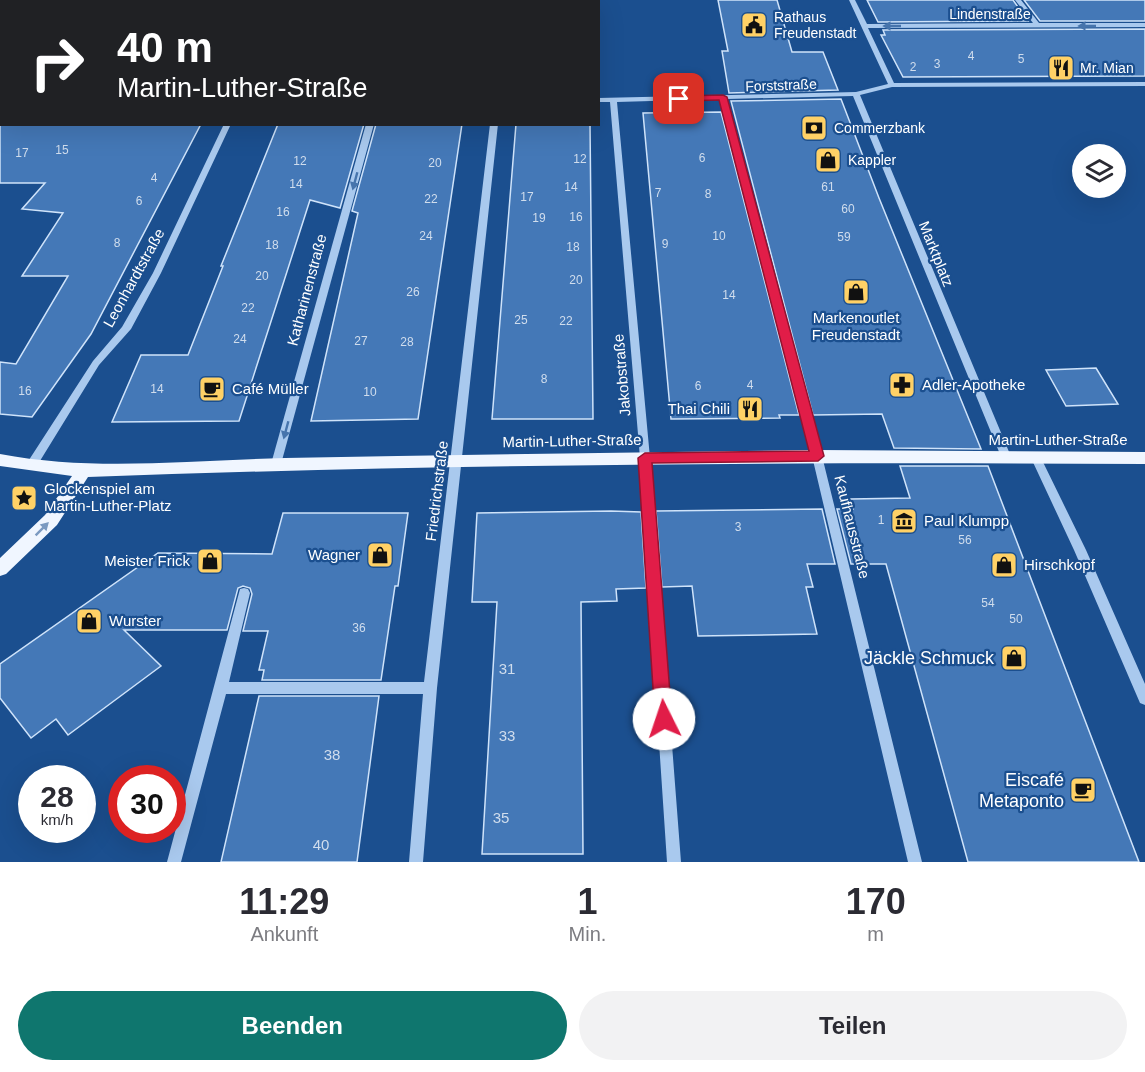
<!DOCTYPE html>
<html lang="de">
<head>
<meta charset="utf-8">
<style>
  :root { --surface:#fff; --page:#f2f2f3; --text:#2b2b33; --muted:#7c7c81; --accent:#0f766e }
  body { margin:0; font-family:Helvetica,sans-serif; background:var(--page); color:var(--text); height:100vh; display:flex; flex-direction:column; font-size:22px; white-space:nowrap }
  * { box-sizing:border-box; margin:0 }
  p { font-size:20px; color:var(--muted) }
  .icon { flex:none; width:33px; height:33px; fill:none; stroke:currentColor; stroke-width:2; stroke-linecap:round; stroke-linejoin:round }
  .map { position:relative; height:862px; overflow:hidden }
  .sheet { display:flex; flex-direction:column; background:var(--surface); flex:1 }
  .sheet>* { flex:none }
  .top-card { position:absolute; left:0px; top:0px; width:600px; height:126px; box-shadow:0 6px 24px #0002; background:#202124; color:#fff; overflow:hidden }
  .tools { position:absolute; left:1072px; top:144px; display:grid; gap:12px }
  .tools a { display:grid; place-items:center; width:54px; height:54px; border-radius:50%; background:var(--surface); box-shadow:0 6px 24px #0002; font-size:30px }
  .speed { position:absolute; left:18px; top:765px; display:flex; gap:12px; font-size:30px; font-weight:700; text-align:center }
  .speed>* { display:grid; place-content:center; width:78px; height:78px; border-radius:50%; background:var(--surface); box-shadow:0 6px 24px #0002; line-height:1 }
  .speed small { font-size:15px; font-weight:400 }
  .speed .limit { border:9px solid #d22; background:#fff; color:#111 }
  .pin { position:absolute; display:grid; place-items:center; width:51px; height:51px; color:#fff; margin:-26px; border-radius:12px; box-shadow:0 3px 9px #0006 }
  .me { position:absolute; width:66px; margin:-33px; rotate:356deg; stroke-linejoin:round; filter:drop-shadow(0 0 4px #0008) }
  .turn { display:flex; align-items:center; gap:21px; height:126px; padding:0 18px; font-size:27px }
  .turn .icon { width:78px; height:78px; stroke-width:2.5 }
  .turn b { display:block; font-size:42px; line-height:51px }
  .eta { display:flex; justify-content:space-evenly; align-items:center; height:102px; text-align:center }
  .eta b { font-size:36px; font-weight:800; line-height:42px }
  .primary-button { display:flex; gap:12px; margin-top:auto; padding:12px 18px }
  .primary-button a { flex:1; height:69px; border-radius:36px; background:var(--accent); color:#fff; font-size:24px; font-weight:800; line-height:69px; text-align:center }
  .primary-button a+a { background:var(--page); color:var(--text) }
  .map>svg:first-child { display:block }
  .building { fill:#4478b7; stroke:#cfe3fa; stroke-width:1.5 }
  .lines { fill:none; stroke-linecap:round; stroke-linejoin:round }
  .minor { fill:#a9c9ee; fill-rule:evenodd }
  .major { fill:#f0f6ff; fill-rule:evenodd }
  .oneway { fill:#4674ac }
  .oneway2 { fill:#7b9ac1 }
  .route { fill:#e11d48; stroke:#92132f; stroke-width:1.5 }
  .labels { text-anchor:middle; stroke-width:4.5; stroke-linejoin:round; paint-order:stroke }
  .number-label { font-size:12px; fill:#d0dded }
  .far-street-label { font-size:14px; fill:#fff; stroke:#1b4f8f }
  .far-poi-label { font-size:14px; fill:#fff; stroke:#1b4f8f; text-anchor:start }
  .street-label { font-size:15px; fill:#fff; stroke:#1b4f8f }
  .poi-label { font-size:15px; fill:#fff; stroke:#1b4f8f; text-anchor:start }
  .near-number-label { font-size:15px; fill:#d0dded }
  .near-poi-label { font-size:18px; fill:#fff; stroke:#1b4f8f; text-anchor:end }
</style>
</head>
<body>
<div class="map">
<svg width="1145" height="862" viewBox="0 0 1145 862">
  <rect width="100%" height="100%" fill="#1b4f8f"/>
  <g class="building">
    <path d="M 718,0 L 777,0 L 792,52 L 823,52 L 838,90 L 729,93 L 722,51 L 728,51 Z"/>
    <path d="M 867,0 L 1013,0 L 1028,21 L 878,22 Z"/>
    <path d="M 1024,0 L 1145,0 L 1145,21 L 1040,21 Z"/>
    <path d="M 1145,29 L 1145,76 L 903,77 L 881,35 L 885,35 L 883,30 Z"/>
    <path d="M 841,99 L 879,198 L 981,449 L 894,448 L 882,414 L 813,415 L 731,101 Z"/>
    <path d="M 721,112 L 799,415 L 779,415 L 780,418 L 671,419 L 643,113 Z"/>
    <path d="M 0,124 L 201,124 L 91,334 L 32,417 L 0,414 L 0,362 L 16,364 L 68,276 L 22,276 L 63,213 L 22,209 L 45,183 L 0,183 Z"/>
    <path d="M 278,124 L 364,124 L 340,208 L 310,200 L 239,421 L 112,422 L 141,355 L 188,355 L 223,266 L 221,266 Z"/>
    <path d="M 376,124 L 462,124 L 418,419 L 311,421 L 358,213 L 352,211 Z"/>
    <path d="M 516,124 L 590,124 L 593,419 L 492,419 Z"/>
    <path d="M 1096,368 L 1118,404 L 1066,406 L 1046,370 Z"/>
    <path d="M 900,466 L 988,466 L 1139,862 L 968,862 L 886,564 L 851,564 L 837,509 L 853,509 L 851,499 L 910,498 Z"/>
    <path d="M 822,509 L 835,564 L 807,564 L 813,587 L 806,587 L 817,634 L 698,636 L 692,586 L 662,587 L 656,511 Z"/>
    <path d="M 611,511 L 641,512 L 646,588 L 616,589 L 617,601 L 581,602 L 583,854 L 482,854 L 497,602 L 472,602 L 477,513 Z"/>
    <path d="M 283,513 L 408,513 L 398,586 L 395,586 L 381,680 L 262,680 L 264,670 L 259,670 L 268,631 L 243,631 L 252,594 L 250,588 L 243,586 L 238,588 L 227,630 L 124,630 L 161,666 L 68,735 L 56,719 L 31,738 L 0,698 L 0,664 L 158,553 L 272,554 Z"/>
    <path d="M 259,696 L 379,696 L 357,862 L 221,862 Z"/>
  </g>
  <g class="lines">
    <g class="minor">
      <path d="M 81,0 L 89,0 L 78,2 Z"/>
      <rect x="396" y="0" width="6" height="2"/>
      <rect x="504" y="0" width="6" height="2"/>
      <path d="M 849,0 L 855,0 L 867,24 L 1033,23 L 1015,0 L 1021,0 L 1039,23 L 1145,23 L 1145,27 L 868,28 L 894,83 L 1145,82 L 1145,86 L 892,87 L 860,95 L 1012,459 L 1011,462 L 1003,462 L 1002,459 L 853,96 L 727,99 L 822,456 L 922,862 L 908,862 L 812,456 L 720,99 L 617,102 L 650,458 L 681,862 L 667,862 L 640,458 L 610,102 L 598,102 L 598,98 L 856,92 L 888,84 Z"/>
      <rect x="0" y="11" width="2" height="4"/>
      <rect x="0" y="23" width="2" height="4"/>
      <rect x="0" y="100" width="2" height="4"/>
      <path d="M 224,124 L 231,124 L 161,273 L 131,329 L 99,365 L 35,469 L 27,469 L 26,466 L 27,463 L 93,361 L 122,327 L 153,273 Z"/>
      <path d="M 366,124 L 374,124 L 281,464 L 280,467 L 272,467 L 271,464 Z"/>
      <path d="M 490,124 L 498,124 L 437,688 L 423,862 L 409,862 L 423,694 L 226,694 L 181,862 L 167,862 L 240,589 L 244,588 L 248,589 L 250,593 L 229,682 L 424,682 Z"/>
      <path d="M 1036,454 L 1040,455 L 1041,458 L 1086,550 L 1145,684 L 1145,705 L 1140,703 L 1074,550 L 1031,458 L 1032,455 Z"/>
    </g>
    <path class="major" d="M 817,450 L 1145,452 L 1145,464 C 792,462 440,464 88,477 L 57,525 L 6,574 L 0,576 L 0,558 L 45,515 L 72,476 L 0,466 L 0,454 C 94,472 190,460 285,458 C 463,455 640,452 817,450 Z"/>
  </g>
  <defs><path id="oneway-solid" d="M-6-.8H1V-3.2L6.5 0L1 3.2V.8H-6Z" transform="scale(1.5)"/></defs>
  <g class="oneway">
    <use href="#oneway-solid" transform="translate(892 26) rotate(-180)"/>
    <use href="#oneway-solid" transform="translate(1087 26) rotate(180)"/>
    <use href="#oneway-solid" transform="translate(355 181) rotate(105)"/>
    <use href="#oneway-solid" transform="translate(286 430) rotate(105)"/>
  </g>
  <use class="oneway2" href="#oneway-solid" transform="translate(42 529) rotate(-45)"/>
  <path class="route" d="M 723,95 L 727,97 L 824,456 L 818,461 L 652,463 L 672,719 L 670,725 L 664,727 L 658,725 L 655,719 L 638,458 L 645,453 L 809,451 L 719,100 L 679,101 L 674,99 L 679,96 Z"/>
  <defs>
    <symbol id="civic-square" viewBox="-11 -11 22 22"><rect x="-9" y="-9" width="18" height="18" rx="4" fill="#ffd166" stroke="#1b4f8f"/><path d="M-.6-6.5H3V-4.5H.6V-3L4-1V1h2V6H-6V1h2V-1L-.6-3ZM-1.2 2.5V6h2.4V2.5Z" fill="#111"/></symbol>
    <symbol id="restaurant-square" viewBox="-11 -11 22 22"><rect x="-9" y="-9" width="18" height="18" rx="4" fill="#ffd166" stroke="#1b4f8f"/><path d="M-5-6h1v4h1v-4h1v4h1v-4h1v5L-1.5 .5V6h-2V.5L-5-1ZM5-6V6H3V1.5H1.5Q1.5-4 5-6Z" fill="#111"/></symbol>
    <symbol id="bank-square" viewBox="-11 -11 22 22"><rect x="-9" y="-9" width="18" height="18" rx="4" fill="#ffd166" stroke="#1b4f8f"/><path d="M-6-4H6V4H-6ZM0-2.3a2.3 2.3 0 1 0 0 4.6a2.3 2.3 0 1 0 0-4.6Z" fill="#111"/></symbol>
    <symbol id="shop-square" viewBox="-11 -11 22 22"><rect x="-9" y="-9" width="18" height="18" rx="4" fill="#ffd166" stroke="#1b4f8f"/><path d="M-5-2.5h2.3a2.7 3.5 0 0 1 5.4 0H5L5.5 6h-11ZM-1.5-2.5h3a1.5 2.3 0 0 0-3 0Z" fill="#111"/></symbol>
    <symbol id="pharmacy-square" viewBox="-11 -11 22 22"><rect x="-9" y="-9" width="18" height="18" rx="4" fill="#ffd166" stroke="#1b4f8f"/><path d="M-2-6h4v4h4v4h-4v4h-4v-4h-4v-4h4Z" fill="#111"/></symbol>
    <symbol id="cafe-square" viewBox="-11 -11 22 22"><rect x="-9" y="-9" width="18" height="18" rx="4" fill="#ffd166" stroke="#1b4f8f"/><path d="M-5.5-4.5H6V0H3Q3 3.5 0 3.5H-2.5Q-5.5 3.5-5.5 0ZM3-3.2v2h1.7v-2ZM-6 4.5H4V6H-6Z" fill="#111"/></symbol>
    <symbol id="sight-square" viewBox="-11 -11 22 22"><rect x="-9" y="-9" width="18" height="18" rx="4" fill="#ffd166" stroke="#1b4f8f"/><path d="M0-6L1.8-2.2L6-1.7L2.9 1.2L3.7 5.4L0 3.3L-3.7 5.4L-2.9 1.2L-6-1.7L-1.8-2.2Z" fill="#111"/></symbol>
    <symbol id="museum-square" viewBox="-11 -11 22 22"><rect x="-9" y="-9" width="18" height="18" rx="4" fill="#ffd166" stroke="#1b4f8f"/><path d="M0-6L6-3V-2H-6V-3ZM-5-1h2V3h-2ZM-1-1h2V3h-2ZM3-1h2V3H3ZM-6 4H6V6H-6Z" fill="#111"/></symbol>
  </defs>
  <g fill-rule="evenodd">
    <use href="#civic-square" x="739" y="10" width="30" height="30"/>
    <use href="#restaurant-square" x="1046" y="53" width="30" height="30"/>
    <use href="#bank-square" x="799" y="113" width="30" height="30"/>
    <use href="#shop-square" x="813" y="145" width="30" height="30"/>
    <use href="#shop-square" x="841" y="277" width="30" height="30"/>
    <use href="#pharmacy-square" x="887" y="370" width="30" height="30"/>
    <use href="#cafe-square" x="197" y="374" width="30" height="30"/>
    <use href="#restaurant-square" x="735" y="394" width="30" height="30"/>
    <use href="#sight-square" x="9" y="483" width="30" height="30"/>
    <use href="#museum-square" x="889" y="506" width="30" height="30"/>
    <use href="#shop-square" x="365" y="540" width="30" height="30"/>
    <use href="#shop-square" x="195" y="546" width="30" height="30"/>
    <use href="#shop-square" x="989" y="550" width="30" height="30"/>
    <use href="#shop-square" x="74" y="606" width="30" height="30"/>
    <use href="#shop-square" x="999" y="643" width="30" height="30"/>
    <use href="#cafe-square" x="1068" y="775" width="30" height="30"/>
  </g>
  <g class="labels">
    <g class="number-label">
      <text x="971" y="60">4</text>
      <text x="1021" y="63">5</text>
      <text x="937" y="68">3</text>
      <text x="913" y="71">2</text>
      <text x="62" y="154">15</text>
      <text x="22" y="157">17</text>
      <text x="702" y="162">6</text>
      <text x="580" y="163">12</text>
      <text x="300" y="165">12</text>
      <text x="435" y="167">20</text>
      <text x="154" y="182">4</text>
      <text x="296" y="188">14</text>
      <text x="571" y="191">14</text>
      <text x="828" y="191">61</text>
      <text x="658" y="197">7</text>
      <text x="708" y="198">8</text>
      <text x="527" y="201">17</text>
      <text x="431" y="203">22</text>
      <text x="139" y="205">6</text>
      <text x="848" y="213">60</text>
      <text x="283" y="216">16</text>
      <text x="576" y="221">16</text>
      <text x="539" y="222">19</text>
      <text x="426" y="240">24</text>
      <text x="719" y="240">10</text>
      <text x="844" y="241">59</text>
      <text x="117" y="247">8</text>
      <text x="665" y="248">9</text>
      <text x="272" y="249">18</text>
      <text x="573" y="251">18</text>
      <text x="262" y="280">20</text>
      <text x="576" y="284">20</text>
      <text x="413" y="296">26</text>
      <text x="729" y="299">14</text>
      <text x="248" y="312">22</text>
      <text x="521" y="324">25</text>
      <text x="566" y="325">22</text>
      <text x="240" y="343">24</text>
      <text x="361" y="345">27</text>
      <text x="407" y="346">28</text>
      <text x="544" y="383">8</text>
      <text x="750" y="389">4</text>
      <text x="698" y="390">6</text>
      <text x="157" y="393">14</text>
      <text x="25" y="395">16</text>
      <text x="370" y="396">10</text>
      <text x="881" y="524">1</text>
      <text x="738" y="531">3</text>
      <text x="965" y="544">56</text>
      <text x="988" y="607">54</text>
      <text x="1016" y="623">50</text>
      <text x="359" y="632">36</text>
    </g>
    <g class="far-street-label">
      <text x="990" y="19">Lindenstraße</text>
      <text transform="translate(781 85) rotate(-2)" y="5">Forststraße</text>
    </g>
    <g class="far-poi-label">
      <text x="774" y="22">Rathaus<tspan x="774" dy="16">Freudenstadt</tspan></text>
      <text x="1080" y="73">Mr. Mian</text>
      <text x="834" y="133">Commerzbank</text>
      <text x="848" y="165">Kappler</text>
    </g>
    <g class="street-label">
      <text transform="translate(936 254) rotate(68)" y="5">Marktplatz</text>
      <text transform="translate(134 278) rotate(-61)" y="5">Leonhardtstraße</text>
      <text transform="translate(307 290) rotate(-75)" y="5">Katharinenstraße</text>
      <text transform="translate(622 375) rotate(-95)" y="5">Jakobstraße</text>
      <text x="1058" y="445">Martin-Luther-Straße</text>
      <text transform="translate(572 441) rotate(-1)" y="5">Martin-Luther-Straße</text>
      <text transform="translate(437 491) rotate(-83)" y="5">Friedrichstraße</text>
      <text transform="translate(852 527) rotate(76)" y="5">Kaufhausstraße</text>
    </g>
    <g class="poi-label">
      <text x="856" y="323" text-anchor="middle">Markenoutlet<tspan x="856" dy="17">Freudenstadt</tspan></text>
      <text x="922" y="390">Adler-Apotheke</text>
      <text x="232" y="394">Café Müller</text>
      <text x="730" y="414" text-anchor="end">Thai Chili</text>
      <text x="44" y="494">Glockenspiel am<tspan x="44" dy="17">Martin-Luther-Platz</tspan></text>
      <text x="924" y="526">Paul Klumpp</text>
      <text x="360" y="560" text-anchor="end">Wagner</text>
      <text x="190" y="566" text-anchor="end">Meister Frick</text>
      <text x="1024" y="570">Hirschkopf</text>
      <text x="109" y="626">Wurster</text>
    </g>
    <g class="near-number-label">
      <text x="507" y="674">31</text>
      <text x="507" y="741">33</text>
      <text x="332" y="760">38</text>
      <text x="501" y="823">35</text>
      <text x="321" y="850">40</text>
    </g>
    <g class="near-poi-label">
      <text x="994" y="664">Jäckle Schmuck</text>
      <text x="1064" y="786">Eiscafé<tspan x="1064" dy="21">Metaponto</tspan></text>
    </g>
  </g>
</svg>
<div class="tools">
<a><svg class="icon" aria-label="layers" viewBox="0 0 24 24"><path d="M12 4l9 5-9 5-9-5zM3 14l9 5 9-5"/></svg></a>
</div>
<div class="speed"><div>28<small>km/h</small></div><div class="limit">30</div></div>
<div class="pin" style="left:679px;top:99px;background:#d93025"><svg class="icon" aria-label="arrive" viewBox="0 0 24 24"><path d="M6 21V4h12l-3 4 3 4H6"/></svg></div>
<svg class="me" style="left:664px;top:719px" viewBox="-20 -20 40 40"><circle r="19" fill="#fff"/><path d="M0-13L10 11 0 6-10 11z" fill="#e11d48"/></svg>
<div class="top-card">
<div class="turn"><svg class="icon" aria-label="right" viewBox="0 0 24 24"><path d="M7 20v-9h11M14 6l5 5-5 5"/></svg><div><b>40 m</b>Martin-Luther-Straße</div></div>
</div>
</div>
<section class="sheet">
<div class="eta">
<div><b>11:29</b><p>Ankunft</p></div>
<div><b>1</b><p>Min.</p></div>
<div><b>170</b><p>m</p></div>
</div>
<div class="primary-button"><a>Beenden</a><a>Teilen</a></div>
</section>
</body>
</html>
